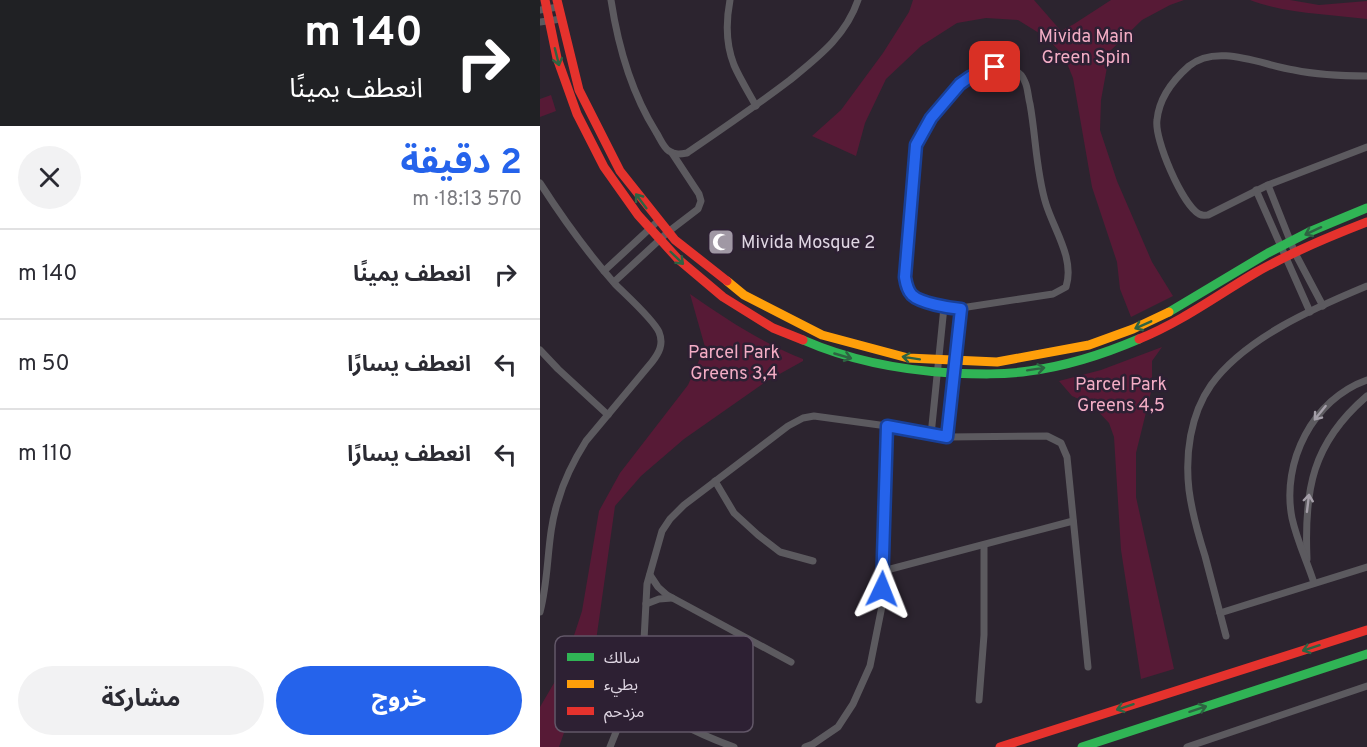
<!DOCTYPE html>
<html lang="ar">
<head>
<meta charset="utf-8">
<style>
  :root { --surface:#fff; --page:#f2f2f3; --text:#2b2b33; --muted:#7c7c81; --line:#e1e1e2; --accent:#2563eb }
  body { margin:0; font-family:Overpass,"Noto Sans Arabic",sans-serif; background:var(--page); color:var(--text); direction:rtl; height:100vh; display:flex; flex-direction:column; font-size:22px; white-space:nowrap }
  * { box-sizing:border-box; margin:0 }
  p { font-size:20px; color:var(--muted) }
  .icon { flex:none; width:33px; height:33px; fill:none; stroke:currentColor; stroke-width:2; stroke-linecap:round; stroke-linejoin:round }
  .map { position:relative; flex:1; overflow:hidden; direction:ltr }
  .details { display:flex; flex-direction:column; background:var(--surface); width:540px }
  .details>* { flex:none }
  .guide { background:#202124; color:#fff; overflow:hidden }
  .pin { position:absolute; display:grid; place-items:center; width:51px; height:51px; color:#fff; margin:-26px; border-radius:12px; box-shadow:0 3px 9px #0006 }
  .me { position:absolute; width:66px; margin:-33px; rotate:2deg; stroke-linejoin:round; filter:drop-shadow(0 0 4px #0008) }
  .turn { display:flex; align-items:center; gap:21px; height:126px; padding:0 18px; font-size:27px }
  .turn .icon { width:78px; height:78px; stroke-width:2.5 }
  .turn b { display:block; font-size:42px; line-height:51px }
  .round { display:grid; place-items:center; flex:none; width:63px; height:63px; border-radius:32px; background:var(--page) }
  .overview { display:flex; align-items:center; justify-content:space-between; height:102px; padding:0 18px }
  h1 { font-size:36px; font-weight:700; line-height:45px; color:var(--accent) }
  .button { display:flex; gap:12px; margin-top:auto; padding:12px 18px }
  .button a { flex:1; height:69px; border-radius:36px; background:var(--accent); color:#fff; font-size:24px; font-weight:700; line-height:69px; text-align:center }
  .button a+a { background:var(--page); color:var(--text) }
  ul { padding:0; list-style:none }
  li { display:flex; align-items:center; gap:18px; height:90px; padding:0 18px; border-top:2px solid var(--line) }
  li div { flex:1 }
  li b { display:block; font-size:22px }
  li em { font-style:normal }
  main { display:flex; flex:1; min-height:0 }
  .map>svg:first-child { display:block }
  .green { fill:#571a36 }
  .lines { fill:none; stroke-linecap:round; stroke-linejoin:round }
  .street { stroke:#5c5a5f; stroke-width:7 }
  .fast { stroke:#30b455; stroke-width:9 }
  .slow { stroke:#ff9f0a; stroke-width:9 }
  .jam { stroke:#e5322d; stroke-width:9 }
  .oneway { stroke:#2e6342 }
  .oneway2 { stroke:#a49ea8 }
  .route-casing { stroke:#184099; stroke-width:15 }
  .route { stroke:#2563eb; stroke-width:10 }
  .labels { text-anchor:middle; stroke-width:5; stroke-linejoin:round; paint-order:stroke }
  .park-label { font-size:18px; fill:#f3adc5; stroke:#2d2033 }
  .poi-label { font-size:18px; fill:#dfd6e3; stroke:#2d2033; text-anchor:start }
  .key { fill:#2d2033; stroke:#625768; stroke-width:1.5 }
  .key-label { font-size:16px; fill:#dfd6e3 }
</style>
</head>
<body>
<main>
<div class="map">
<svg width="827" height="747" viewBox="0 0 827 747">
  <rect width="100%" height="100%" fill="#2c242f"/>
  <g class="green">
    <path d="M 373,0 L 494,0 L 521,31 L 534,24 L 571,0 L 644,0 L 630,5 L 602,20 L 570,51 L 561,100 L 560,130 L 577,181 L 612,262 L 633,296 L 591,317 L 580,289 L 577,262 L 552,187 L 533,78 L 524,56 L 507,38 L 478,20 L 446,18 L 417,23 L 381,46 L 346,79 L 325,123 L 316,156 L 272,136 L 301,110 L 343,53 L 369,12 Z"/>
    <path d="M 710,0 L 750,0 L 779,5 L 827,1 L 827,19 C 789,14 747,14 710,0 Z"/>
    <path d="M 11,95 L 16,111 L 0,117 L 0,99 Z"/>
    <path d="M 150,294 C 186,319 222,343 263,359 L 263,361 L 227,381 L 144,439 L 101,476 L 75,506 L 56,641 L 19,747 L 0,747 L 0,707 L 24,666 L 42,611 L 59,511 L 80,473 L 148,385 L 165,347 Z"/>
    <path d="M 622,347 L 612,361 L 612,388 L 596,453 L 596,497 L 634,669 L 601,679 L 581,550 L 574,437 L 569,423 L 552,405 L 532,396 L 519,381 L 561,370 Z"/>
  </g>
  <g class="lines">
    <g class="street">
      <path d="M 71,0 C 78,46 91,92 116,132 C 120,138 123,147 129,151 C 135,155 141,154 147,153 C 182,129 216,106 250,80 C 278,57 306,36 318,0"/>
      <path d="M 190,0 C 186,21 186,45 194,65 C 200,79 209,93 216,106"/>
      <path d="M 0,10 L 18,7"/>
      <path d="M 0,22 L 21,19"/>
      <path d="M 455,67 C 467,67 480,68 485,82 C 488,88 488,97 490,104 C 496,137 496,172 506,204 C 514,230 535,259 526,287 L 513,294 L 421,308 L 404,307 L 374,298 L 367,288 L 365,277 L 376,145 L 391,118 L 420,84 L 430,77 Z"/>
      <path d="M 827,76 C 803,76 778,75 754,70 C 722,65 677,43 649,66 C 633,80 619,99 617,120 C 614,139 642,204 659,214 C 663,216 663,215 668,215 L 728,185 L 827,147"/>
      <path d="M 0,183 C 23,219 47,252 75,284 C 87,296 113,319 119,332 C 124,344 119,353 112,362 L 46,441 C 34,460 24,480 18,501 C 6,537 10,575 0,612"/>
      <path d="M 728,185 L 755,253 L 783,306"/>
      <path d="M 716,190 L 770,312"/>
      <path d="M 64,271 L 118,221"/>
      <path d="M 74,282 L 128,232 L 158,209 L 161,201 L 159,194 L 132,153"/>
      <path d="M 0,350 L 18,369 L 68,415"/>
      <path d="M 391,435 L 404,307"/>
      <path d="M 407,437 L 421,308"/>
      <path d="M 175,481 L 194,513 L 218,535 L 240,552 L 273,561"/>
      <path d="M 767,559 C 764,490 772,443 827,396"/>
      <path d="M 343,571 L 533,521"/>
      <path d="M 110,575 L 118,587 L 127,595 L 251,662"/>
      <path d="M 774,583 C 767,561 757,541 752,518 C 741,462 773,399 827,380"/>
      <path d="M 106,604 L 119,599 L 132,598"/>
      <path d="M 680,613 L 827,567"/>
      <path d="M 686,636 C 679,609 672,583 665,556 C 658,534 652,513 649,490 C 645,455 650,415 671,385 C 705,338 774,308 827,286"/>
      <path d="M 91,695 C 124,716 157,734 194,747"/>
      <path d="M 439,700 L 444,635 L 444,545"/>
      <path d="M 70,747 L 99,675 L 104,640 L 107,584 L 122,531 L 130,519 L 144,505 L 248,426 L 263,418 L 274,416 L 347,426 L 407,437 L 507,436 L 521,443 L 527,457 L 548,667"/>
      <path d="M 265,747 L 273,744 L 298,727 L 313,704 L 330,666 L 342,606 L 347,426"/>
      <path d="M 647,747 L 827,686"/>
    </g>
    <g class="fast">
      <path d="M 629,312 L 728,253 L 769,232 L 827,208"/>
      <path d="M 263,340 C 311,361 359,370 411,373 C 437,374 463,375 489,371 C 527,366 564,354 599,339"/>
      <path d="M 542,747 L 827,654"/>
    </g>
    <path class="slow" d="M 187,281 L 204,295 L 282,335 L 368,358 L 457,362 L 549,345 L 593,329 L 629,312"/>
    <g class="jam">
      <path d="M 5,0 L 17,58 L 37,114 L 64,167 L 98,215 L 138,259 L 183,297 L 233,328 L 263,340"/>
      <path d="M 17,0 L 39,90 L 80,171 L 135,240 L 187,281"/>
      <path d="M 599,339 C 641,322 676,296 715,273 C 750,253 788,237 827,222"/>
      <path d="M 460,747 L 827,630"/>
    </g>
  </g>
  <defs><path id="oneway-shaft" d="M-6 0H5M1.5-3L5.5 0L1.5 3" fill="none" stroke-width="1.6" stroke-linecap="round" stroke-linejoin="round" transform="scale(1.5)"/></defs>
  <g class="oneway">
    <use href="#oneway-shaft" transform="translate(17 57) rotate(76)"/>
    <use href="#oneway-shaft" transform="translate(101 201) rotate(-127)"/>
    <use href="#oneway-shaft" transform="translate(773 231) rotate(155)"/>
    <use href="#oneway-shaft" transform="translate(137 258) rotate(44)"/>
    <use href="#oneway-shaft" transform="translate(603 325) rotate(156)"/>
    <use href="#oneway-shaft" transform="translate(303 356) rotate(16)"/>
    <use href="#oneway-shaft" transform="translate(371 358) rotate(-171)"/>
    <use href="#oneway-shaft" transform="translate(496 369) rotate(-9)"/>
    <use href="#oneway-shaft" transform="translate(771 648) rotate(162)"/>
    <use href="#oneway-shaft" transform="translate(585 707) rotate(162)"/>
    <use href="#oneway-shaft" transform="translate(658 709) rotate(-18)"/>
  </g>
  <g class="oneway2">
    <use href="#oneway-shaft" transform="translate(780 413) rotate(129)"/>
    <use href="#oneway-shaft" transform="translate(768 503) rotate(-83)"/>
  </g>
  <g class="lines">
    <defs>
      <path id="route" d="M 342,589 L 347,426 L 407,437 L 421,309 C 409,308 380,303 372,295 C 367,290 366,283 365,277 L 376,145 L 391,118 L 420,84 L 430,77 L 455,67"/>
    </defs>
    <use href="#route" class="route-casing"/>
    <use href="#route" class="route"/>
  </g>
  <defs>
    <symbol id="mosque-square" viewBox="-11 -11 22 22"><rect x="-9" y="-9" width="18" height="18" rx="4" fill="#a098a4" stroke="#2d2033"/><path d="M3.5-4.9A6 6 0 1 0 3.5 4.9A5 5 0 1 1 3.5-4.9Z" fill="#fff"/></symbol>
  </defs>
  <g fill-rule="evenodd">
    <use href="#mosque-square" x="166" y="227" width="30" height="30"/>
  </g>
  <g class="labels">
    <g class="park-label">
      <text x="546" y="42">Mivida Main<tspan x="546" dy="21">Green Spin</tspan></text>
      <text x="194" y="358">Parcel Park<tspan x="194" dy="21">Greens 3,4</tspan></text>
      <text x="581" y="390">Parcel Park<tspan x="581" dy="21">Greens 4,5</tspan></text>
    </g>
    <g class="poi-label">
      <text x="201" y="248">Mivida Mosque 2</text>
    </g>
  </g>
  <rect x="15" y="636" width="198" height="96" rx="9" class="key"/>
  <rect x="27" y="653" width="27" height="8" fill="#30b455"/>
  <rect x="27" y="680" width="27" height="8" fill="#ff9f0a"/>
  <rect x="27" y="707" width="27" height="8" fill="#e5322d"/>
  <g class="key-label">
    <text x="64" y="663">سالك</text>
    <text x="64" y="690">بطيء</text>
    <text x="64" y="717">مزدحم</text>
  </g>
</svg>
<div class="pin" style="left:455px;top:67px;background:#d93025"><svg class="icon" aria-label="arrive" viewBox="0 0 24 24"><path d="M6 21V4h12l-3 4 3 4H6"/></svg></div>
<svg class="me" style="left:342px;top:589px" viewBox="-20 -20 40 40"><path d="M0-17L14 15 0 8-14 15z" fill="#2563eb" stroke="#fff" stroke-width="4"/></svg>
</div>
<section class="details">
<div class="guide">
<div class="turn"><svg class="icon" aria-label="right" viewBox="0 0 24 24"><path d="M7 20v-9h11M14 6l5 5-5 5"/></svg><div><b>140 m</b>انعطف يمينًا</div></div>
</div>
<div class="overview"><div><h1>2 دقيقة</h1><p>570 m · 18:13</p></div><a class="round"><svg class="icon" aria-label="close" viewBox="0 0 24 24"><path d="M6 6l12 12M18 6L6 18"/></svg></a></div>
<ul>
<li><svg class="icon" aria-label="right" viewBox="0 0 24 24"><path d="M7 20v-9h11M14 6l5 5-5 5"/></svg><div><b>انعطف يمينًا</b></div><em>140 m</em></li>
<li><svg class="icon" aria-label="left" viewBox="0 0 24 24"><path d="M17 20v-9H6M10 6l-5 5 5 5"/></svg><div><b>انعطف يسارًا</b></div><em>50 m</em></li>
<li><svg class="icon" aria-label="left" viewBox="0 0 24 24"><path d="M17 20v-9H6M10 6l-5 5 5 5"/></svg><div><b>انعطف يسارًا</b></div><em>110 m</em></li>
</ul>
<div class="button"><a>خروج</a><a>مشاركة</a></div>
</section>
</main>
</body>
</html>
